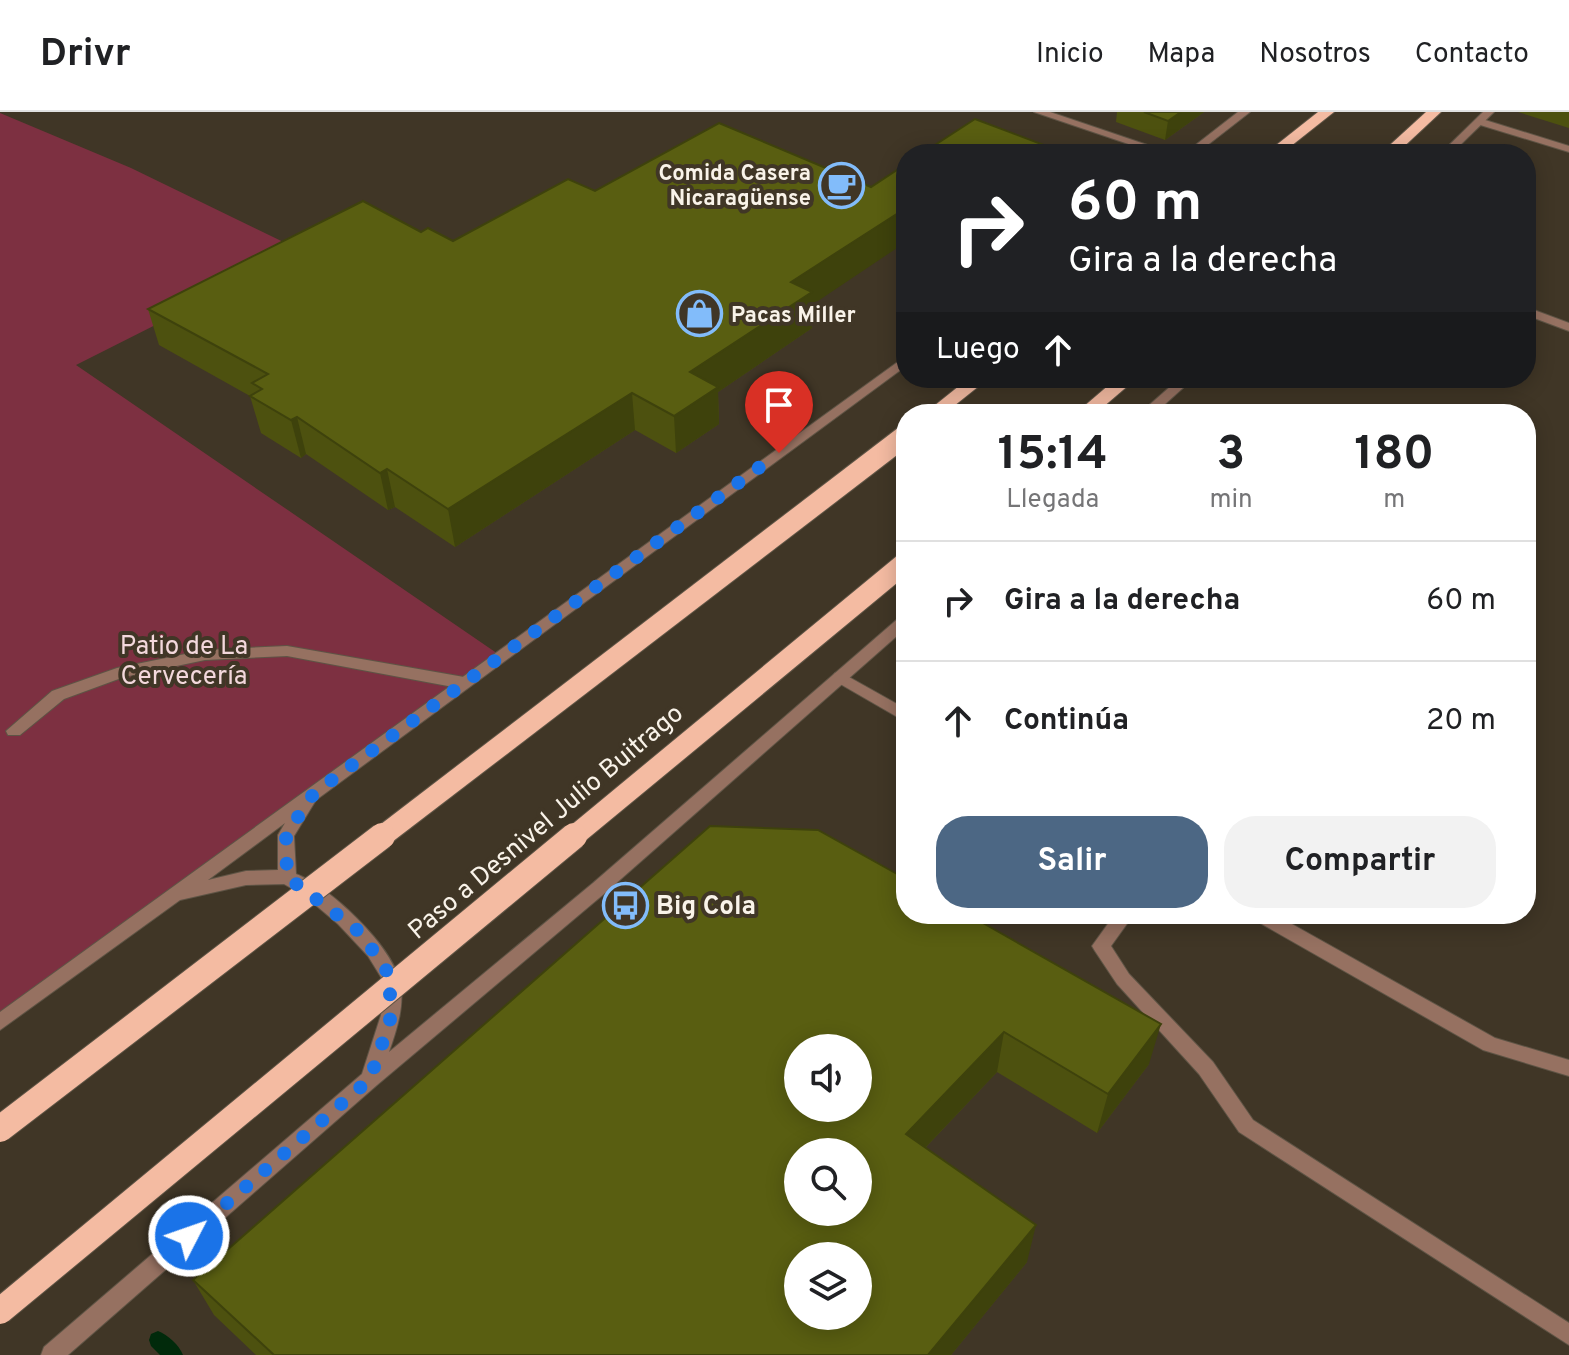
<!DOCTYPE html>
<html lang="es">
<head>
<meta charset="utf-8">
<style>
  :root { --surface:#fff; --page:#f2f2f2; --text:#202124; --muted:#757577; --line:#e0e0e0; --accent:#4c6784 }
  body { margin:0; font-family:Overpass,sans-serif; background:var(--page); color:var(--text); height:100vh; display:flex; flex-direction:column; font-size:30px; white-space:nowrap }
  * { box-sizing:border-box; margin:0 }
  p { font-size:26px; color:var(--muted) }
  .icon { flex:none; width:44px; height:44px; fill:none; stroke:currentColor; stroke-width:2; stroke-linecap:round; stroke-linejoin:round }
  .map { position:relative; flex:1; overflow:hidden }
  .drawer { position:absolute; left:896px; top:292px; width:640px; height:520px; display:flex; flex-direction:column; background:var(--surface); border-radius:32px; box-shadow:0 4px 20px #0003 }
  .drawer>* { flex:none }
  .guide { position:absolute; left:896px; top:32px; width:640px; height:244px; border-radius:32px; box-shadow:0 4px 20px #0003; background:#202124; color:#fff; overflow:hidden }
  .controls { position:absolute; left:784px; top:922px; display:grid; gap:16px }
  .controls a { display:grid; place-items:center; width:88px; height:88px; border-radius:50%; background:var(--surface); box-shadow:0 4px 20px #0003; font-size:40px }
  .pin { position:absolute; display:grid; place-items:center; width:68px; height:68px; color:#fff; margin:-82px -34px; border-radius:50% 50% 50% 0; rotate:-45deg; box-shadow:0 0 8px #0007 }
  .pin .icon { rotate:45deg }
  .me { position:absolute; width:88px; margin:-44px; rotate:49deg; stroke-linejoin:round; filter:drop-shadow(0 0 6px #0008) }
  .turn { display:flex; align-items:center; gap:28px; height:168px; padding:0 40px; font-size:36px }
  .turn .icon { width:104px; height:104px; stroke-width:2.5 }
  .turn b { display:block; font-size:56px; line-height:68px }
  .then { display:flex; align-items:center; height:76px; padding:0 40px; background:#0003; gap:16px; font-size:30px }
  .eta { display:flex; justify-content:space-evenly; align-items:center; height:136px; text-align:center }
  .eta b { font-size:48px; font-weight:700; line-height:56px }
  .cta { display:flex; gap:16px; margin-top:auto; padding:16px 40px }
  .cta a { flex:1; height:92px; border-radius:32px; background:var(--accent); color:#fff; font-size:32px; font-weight:700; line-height:92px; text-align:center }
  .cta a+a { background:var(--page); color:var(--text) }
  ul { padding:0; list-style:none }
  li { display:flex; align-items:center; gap:24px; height:120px; padding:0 40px; border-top:2px solid var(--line) }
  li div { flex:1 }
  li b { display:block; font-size:30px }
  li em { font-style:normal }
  header { display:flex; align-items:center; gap:48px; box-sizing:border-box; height:112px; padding:0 40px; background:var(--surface); border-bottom:2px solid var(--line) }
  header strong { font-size:38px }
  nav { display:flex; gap:44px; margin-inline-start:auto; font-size:28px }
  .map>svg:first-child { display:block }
  .green { fill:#7d3041 }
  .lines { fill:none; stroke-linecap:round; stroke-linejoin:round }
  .stream { fill:#012a0b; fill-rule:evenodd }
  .service-casing { stroke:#5e5445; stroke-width:2 }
  .minor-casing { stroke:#5e5445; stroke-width:2 }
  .tertiary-casing { stroke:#5e5445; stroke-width:2 }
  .trunk-casing { stroke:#5e5445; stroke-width:2 }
  .service { fill:#967161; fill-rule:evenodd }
  .minor { fill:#967161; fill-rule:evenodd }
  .tertiary { fill:#967161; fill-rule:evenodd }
  .trunk { fill:#f4bba2; fill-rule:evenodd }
  .trunk-bridge-far1-casing { stroke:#5e5445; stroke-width:23; stroke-linecap:butt }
  .trunk-bridge-casing { stroke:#5e5445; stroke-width:28; stroke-linecap:butt }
  .trunk-bridge-far1 { stroke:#f4bba2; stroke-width:21 }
  .trunk-bridge { stroke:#f4bba2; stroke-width:26 }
  .wall { fill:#4d510f }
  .shaded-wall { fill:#3e420c }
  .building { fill:#595e11; stroke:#3e420c; stroke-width:2; fill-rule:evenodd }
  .route { stroke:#1a73e8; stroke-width:14; stroke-dasharray:0 25.2 }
  .labels { text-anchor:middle; stroke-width:8; stroke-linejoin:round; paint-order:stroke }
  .far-poi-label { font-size:22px; font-weight:bold; fill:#f9f3e9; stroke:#403626; text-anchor:end }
  .park-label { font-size:26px; fill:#f3d8dc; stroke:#403626 }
  .street-label { font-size:26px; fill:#f9f3e9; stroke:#403626 }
  .poi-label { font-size:26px; font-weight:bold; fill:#f9f3e9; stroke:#403626; text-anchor:start }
</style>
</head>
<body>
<header>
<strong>Drivr</strong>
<nav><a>Inicio</a><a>Mapa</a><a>Nosotros</a><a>Contacto</a></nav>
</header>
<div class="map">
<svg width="1569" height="1243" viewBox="0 0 1569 1243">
  <rect width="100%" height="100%" fill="#403626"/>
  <path class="green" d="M 0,1 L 131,56 L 302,139 L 76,253 L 501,544 L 0,910 Z"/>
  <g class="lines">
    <path class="stream" d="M 158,1219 C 168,1223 179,1233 183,1243 L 160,1243 L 151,1234 L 149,1228 L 151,1222 Z"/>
    <defs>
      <g id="service">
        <path d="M 287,534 L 464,565 L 472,571 L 464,577 L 287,544 L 205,548 L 124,565 L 64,587 L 20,623 L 8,623 L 6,619 L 52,579 L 117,556 L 205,538 Z"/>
        <path d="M 840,560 L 906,597 L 906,610 L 835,569 L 832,565 L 835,561 Z"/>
        <path d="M 1115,802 L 1134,802 L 1111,834 L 1129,862 L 1213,950 L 1253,1008 L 1569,1211 L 1569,1233 L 1239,1020 L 1199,962 L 1117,872 L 1095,839 L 1092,834 Z"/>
        <path d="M 1250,802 L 1274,802 L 1495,926 L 1569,948 L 1569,964 L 1483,938 L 1253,807 Z"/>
      </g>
      <g id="minor">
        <path d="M 1034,0 L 1050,0 L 1174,42 L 1158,42 Z"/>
        <path d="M 1477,8 L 1485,8 L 1569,34 L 1569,40 L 1477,12 Z"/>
        <path d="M 1526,195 L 1569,211 L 1569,219 L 1526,203 Z"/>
      </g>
      <g id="tertiary">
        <path d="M 1238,0 L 1250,0 L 1196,42 L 1184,42 Z"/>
        <path d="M 1483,0 L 1494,0 L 1451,42 L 1440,42 Z"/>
        <path d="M 906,244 L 906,254 L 316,688 L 294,724 L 296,762 C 330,775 389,831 399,867 C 406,890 397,917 389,940 L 593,771 L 901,504 L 906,503 L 906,516 L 605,781 L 377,973 L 68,1243 L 41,1243 L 44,1235 L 362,962 L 381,903 L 383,877 L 381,865 L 368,844 L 338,812 L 305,784 L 284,772 L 246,773 L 180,788 L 0,918 L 0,900 ZM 285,711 L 278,723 L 278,758 L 246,759 L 208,768 Z"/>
        <path d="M 1180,266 L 1194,266 L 1154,302 L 1139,302 Z"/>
      </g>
      <g id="trunk">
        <path d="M 1318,0 L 1334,0 L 1281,42 L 1265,42 Z"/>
        <path d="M 1426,0 L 1441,0 L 1396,42 L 1380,42 Z"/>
        <path d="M 969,266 L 989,266 L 944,302 L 924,302 Z"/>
        <path d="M 1117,266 L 1137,266 L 1095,302 L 1075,302 Z"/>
      </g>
    </defs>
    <use href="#service" class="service-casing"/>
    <use href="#minor" class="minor-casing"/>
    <use href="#tertiary" class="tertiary-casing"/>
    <use href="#trunk" class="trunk-casing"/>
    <use href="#service" class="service"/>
    <use href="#minor" class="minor"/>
    <use href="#tertiary" class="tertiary"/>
    <use href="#trunk" class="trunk"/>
    <defs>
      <g id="trunk-bridge-far1">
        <path d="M 380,726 L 906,323"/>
        <path d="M 572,726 L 906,450"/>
      </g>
      <g id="trunk-bridge">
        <path d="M 0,1017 L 382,724"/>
        <path d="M 0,1199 L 574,724"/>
      </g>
    </defs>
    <use href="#trunk-bridge-far1" class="trunk-bridge-far1-casing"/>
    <use href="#trunk-bridge" class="trunk-bridge-casing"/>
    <use href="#trunk-bridge-far1" class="trunk-bridge-far1"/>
    <use href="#trunk-bridge" class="trunk-bridge"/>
  </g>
  <g class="wall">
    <path d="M 1117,0 L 1204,0 L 1165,28 L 1116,10 Z"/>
    <path d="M 1518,0 L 1569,0 L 1569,16 Z"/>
    <path d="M 595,79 L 812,193 L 812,216 L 718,280 L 719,312 L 676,341 L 635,318 L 455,435 L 395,395 L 388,398 L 306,342 L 301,346 L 261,321 L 250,284 L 159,233 L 148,197 L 421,120 L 453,129 Z"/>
    <path d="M 710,714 L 1149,952 L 1097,1021 L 997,960 L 926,1035 L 1027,1150 L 951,1243 L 256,1243 L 214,1203 L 193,1168 Z"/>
  </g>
  <g class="shaded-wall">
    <path d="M 1181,0 L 1204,0 L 1165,28 L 1168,9 Z"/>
    <path d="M 906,96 L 906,130 L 812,193 L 812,216 L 718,280 L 719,312 L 676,341 L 674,304 L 690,260 L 791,170 Z"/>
    <path d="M 632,281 L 635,318 L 455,435 L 448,397 Z"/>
    <path d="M 297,305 L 306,342 L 301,346 L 291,308 Z"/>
    <path d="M 387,357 L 395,395 L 388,398 L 380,361 Z"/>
    <path d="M 1161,912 L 1149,952 L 1097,1021 L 1108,982 Z"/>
    <path d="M 1004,920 L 997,960 L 902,1060 L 906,1022 Z"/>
    <path d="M 1036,1113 L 1027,1150 L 951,1243 L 928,1243 Z"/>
  </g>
  <g class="building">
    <path d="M 1144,0 L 1181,0 L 1168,9 Z"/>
    <path d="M 975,7 L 1057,38 L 1051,42 L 921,42 Z"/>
    <path d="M 719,11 L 871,75 L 906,52 L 906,96 L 791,170 L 812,180 L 690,260 L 718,275 L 674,304 L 632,281 L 448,397 L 387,357 L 380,361 L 297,305 L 291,308 L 250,284 L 262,277 L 252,271 L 268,262 L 148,197 L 363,89 L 421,120 L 428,116 L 453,129 L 568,67 L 595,79 Z"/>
    <path d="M 710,714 L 818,718 L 906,767 L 906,802 L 967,802 L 1161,912 L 1108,982 L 1004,920 L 906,1022 L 1036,1113 L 928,1243 L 274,1243 L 193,1168 ZM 798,936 L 858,936 L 858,996 L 798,996 ZM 798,1040 L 858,1040 L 858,1100 L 798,1100 ZM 798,1144 L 858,1144 L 858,1204 L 798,1204 Z"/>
  </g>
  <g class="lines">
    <path class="route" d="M 189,1124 L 370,967 L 390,909 L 390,864 L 361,821 L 287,765 L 286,723 L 314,681 L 779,341"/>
  </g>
  <defs>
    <symbol id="cafe-ring" viewBox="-11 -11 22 22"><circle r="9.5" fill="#403626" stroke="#82bcfa" stroke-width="1.5"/><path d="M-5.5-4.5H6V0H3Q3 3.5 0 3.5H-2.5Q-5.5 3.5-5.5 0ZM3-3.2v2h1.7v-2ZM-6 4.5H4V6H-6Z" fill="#82bcfa"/></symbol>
    <symbol id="shop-ring" viewBox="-11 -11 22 22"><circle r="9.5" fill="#403626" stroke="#82bcfa" stroke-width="1.5"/><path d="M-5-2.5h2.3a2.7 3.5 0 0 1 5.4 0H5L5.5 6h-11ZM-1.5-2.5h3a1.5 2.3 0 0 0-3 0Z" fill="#82bcfa"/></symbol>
    <symbol id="bus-ring" viewBox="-11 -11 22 22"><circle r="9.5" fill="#403626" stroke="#82bcfa" stroke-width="1.5"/><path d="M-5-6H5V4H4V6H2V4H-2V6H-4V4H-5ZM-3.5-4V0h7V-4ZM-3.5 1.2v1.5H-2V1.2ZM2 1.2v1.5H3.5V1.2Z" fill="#82bcfa"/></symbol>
  </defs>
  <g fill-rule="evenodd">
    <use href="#cafe-ring" x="816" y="48" width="51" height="51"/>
    <use href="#shop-ring" x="674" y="176" width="51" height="51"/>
    <use href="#bus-ring" x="600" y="768" width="51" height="51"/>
  </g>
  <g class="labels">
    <g class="far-poi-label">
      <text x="811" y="68">Comida Casera<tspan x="811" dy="25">Nicaragüense</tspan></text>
      <text x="731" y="210" text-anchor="start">Pacas Miller</text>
    </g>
    <g class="park-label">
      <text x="184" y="542">Patio de La<tspan x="184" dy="30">Cervecería</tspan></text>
    </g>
    <g class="street-label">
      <text transform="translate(545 709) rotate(-40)" y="9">Paso a Desnivel Julio Buitrago</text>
    </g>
    <g class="poi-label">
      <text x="656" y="802">Big Cola</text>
    </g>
  </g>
</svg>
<div class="controls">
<a><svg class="icon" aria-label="sound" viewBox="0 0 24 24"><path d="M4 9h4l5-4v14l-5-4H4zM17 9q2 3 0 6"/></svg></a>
<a><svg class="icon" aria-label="search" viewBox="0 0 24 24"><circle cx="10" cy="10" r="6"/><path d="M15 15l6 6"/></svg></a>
<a><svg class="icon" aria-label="layers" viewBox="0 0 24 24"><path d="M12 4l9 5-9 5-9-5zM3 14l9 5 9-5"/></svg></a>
</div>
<div class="pin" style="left:779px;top:341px;background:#d93025"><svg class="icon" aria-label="arrive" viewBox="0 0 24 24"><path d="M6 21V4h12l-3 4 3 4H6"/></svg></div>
<svg class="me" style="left:189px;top:1124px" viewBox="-20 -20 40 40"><circle r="17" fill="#1a73e8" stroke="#fff" stroke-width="3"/><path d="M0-11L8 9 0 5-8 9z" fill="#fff"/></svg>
<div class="guide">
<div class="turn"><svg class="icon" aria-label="right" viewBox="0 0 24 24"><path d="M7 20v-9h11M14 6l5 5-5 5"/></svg><div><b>60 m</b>Gira a la derecha</div></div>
<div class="then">Luego<svg class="icon" aria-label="ahead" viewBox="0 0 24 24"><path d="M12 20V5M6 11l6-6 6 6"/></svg></div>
</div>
<section class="drawer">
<div class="eta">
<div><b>15:14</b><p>Llegada</p></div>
<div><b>3</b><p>min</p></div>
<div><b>180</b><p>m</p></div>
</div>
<ul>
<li><svg class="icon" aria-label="right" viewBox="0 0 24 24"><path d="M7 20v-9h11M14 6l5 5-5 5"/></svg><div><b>Gira a la derecha</b></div><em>60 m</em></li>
<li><svg class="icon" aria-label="ahead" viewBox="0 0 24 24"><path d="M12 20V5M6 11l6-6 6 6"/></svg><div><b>Continúa</b></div><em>20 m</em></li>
</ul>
<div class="cta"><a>Salir</a><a>Compartir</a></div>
</section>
</div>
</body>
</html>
